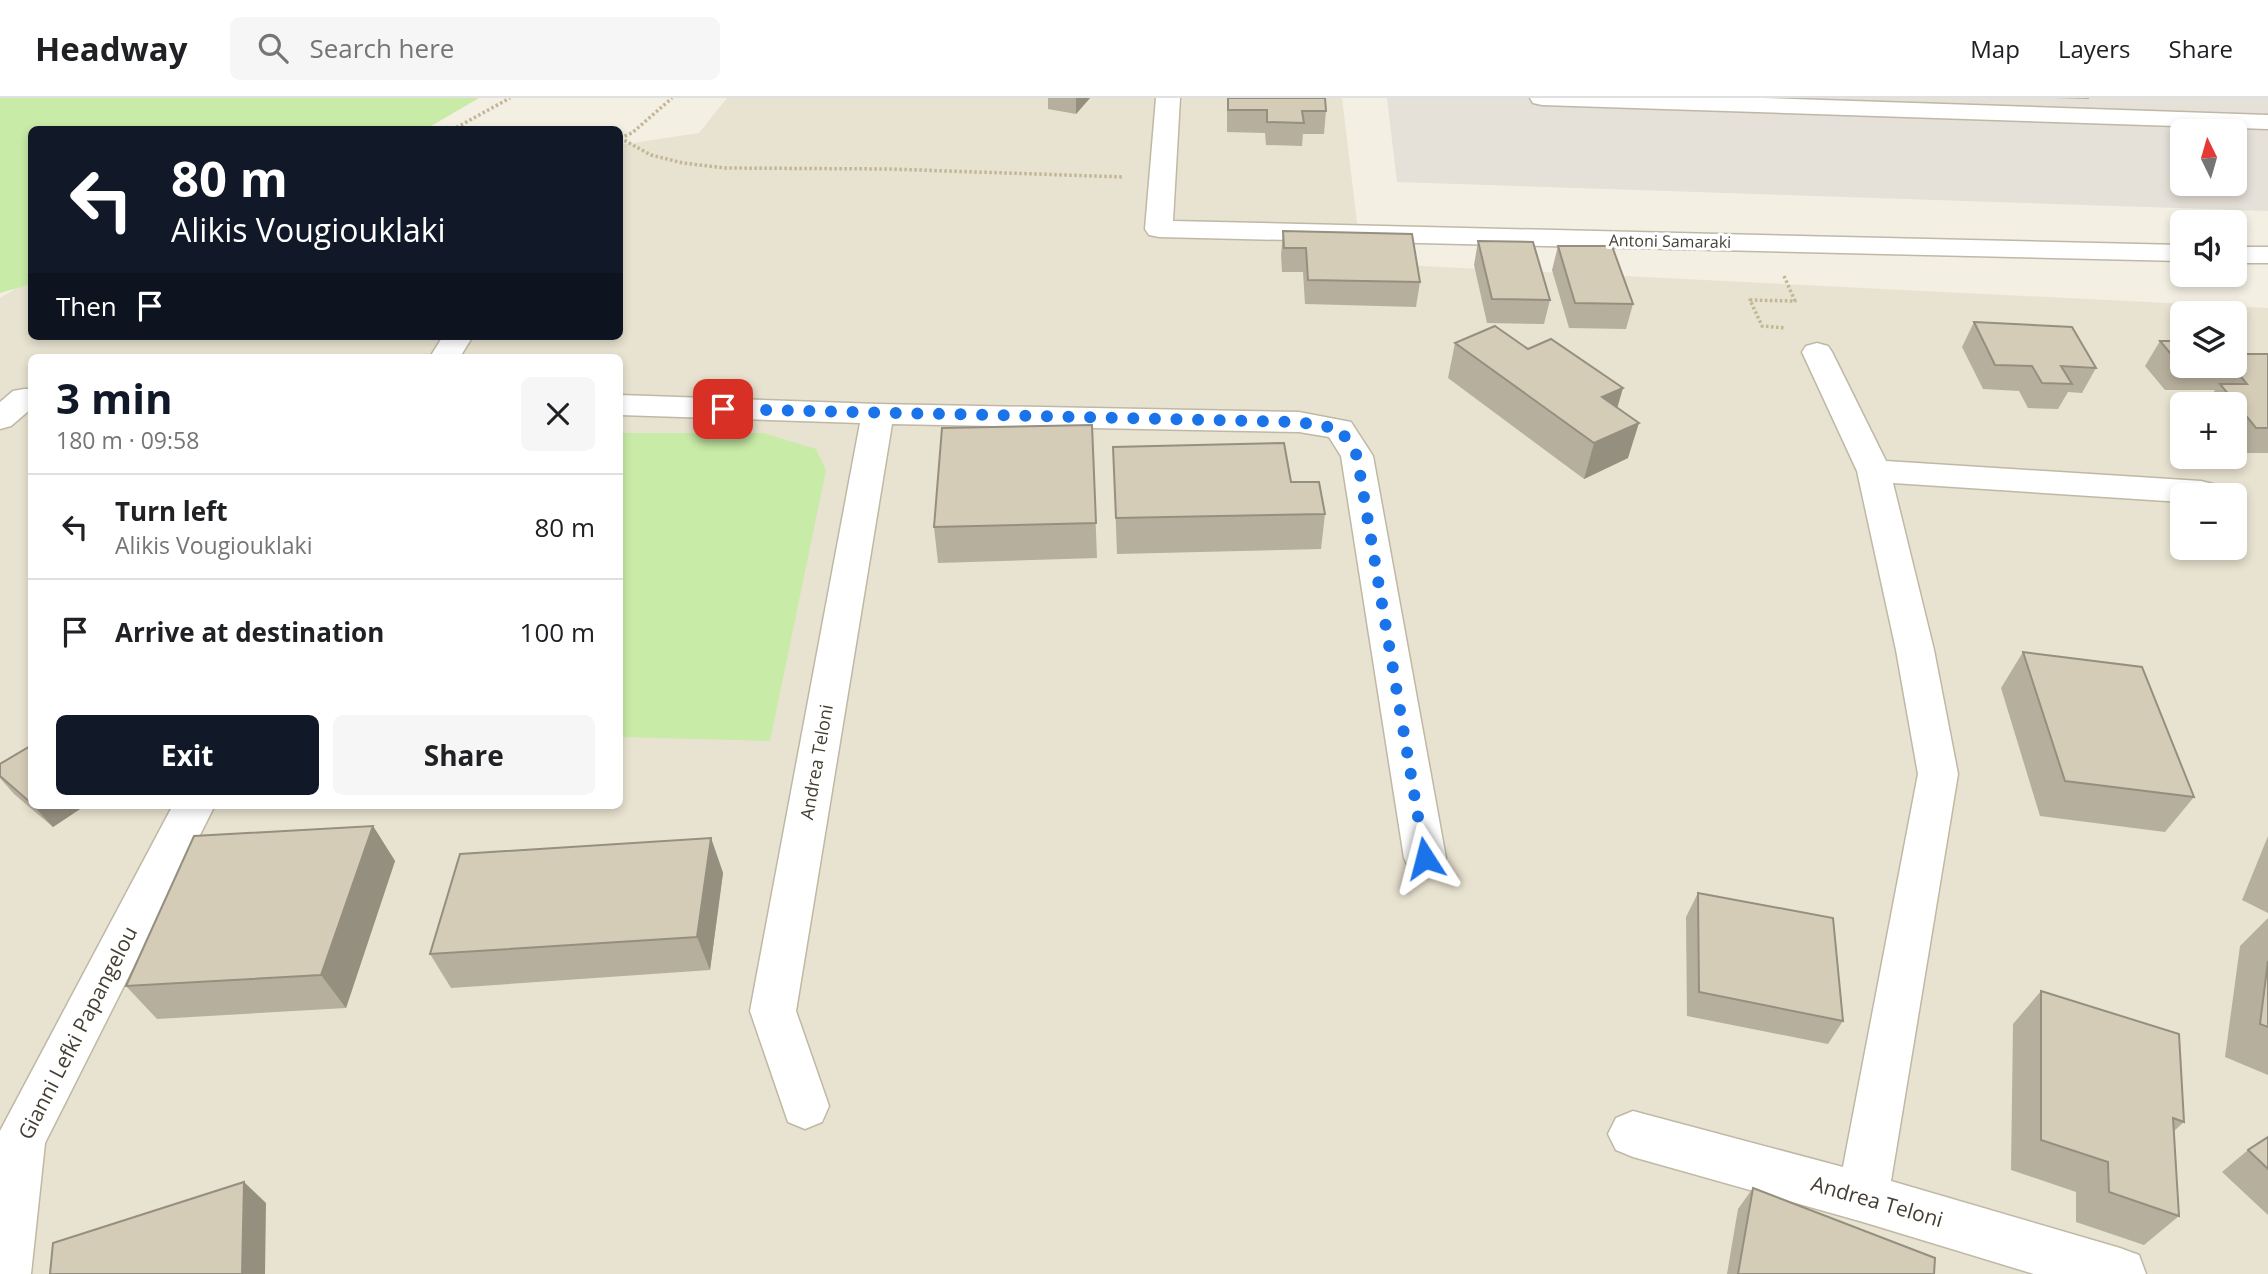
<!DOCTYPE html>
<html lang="en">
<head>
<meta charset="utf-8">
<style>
  :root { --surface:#fff; --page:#f6f6f6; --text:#202124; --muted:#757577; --line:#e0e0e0; --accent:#111827 }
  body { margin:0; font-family:"Open Sans",sans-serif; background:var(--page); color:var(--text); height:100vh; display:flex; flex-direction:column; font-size:26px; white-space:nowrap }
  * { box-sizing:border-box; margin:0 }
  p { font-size:23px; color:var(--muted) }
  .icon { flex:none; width:38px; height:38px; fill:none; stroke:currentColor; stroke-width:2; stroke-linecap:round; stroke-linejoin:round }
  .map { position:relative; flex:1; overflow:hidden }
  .sheet { position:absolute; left:28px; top:256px; width:595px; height:455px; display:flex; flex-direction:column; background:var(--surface); border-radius:10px; box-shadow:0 4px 10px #0003 }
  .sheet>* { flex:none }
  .banner { position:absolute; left:28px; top:28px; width:595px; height:214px; border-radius:10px; box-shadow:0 4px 10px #0003; background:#111827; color:#fff; overflow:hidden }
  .needle { width:46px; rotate:355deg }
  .fabs { position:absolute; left:2170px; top:21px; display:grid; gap:14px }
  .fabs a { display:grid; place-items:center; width:77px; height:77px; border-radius:10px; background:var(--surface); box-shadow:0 4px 10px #0003; font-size:35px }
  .pin { position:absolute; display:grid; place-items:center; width:60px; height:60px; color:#fff; margin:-30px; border-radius:14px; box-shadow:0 4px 10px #0006 }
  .me { position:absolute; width:77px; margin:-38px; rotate:351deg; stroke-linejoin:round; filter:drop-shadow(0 0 5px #0008) }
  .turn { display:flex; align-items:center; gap:24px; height:147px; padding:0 28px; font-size:32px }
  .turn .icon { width:91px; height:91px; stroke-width:2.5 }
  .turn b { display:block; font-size:49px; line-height:60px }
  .then { display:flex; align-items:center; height:66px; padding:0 28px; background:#0003; gap:14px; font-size:26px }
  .round { display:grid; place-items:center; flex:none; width:74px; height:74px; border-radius:10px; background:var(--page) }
  .headline { display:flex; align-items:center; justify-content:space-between; height:119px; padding:0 28px }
  h1 { font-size:42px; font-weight:700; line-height:52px; color:var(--accent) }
  .button { display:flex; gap:14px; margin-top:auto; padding:14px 28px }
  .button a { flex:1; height:80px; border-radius:10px; background:var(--accent); color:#fff; font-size:28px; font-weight:700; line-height:80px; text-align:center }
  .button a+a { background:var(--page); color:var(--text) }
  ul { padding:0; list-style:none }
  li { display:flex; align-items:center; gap:21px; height:105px; padding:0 28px; border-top:2px solid var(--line) }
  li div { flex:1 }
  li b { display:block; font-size:26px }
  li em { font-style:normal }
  header { display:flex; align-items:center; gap:42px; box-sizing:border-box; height:98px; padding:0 35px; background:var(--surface); border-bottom:2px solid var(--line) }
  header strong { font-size:33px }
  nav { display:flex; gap:38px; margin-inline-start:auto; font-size:24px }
  .search { width:490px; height:63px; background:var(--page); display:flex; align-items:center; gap:18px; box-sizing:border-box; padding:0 24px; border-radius:10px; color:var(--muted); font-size:26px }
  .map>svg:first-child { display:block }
  .residential { fill:#e8e2d0; fill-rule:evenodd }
  .industrial { fill:#e5e0d8; fill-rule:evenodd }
  .green { fill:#c8eba7 }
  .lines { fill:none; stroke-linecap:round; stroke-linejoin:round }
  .minor-casing { stroke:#bfb8a5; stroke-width:3 }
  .path { stroke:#c2b695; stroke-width:3.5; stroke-dasharray:2.5 2.5; stroke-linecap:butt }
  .minor { fill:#fff; fill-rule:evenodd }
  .wall { fill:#b7af9d }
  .shaded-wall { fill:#958f80 }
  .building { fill:#d5ccb7; stroke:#958f80; stroke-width:2 }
  .route { stroke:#1a73e8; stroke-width:12; stroke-dasharray:0 21.6 }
  .labels { text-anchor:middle; stroke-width:6; stroke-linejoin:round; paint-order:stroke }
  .far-street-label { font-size:16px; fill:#453f33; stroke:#fff }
  .street-label { font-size:18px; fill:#453f33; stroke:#fff }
  .near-street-label { font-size:21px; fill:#453f33; stroke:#fff }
</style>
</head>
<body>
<header>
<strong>Headway</strong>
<div class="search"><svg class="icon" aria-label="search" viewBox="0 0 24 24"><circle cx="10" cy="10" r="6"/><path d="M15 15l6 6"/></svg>Search here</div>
<nav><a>Map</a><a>Layers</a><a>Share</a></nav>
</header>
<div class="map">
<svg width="2268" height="1176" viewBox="0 0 2268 1176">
  <rect width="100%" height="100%" fill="#f3efe3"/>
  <path class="residential" d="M 727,0 L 1342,0 L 1362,165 L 2268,210 L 2268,1176 L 0,1176 L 0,200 L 31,181 L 32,238 L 620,238 L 620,47 L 699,35 ZM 2182,215 L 2235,215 L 2235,268 L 2182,268 ZM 32,259 L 620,259 L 620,707 L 32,707 ZM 2182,306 L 2235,306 L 2235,359 L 2182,359 ZM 2182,397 L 2235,397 L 2235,450 L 2182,450 Z"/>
  <path class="industrial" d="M 1387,0 L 2268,0 L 2268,113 L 1397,84 ZM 2182,33 L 2235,33 L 2235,86 L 2182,86 Z"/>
  <g class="green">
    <path d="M 0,0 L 479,0 L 426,31 L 32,32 L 31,186 L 0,195 Z"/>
    <path d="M 620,335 L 763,335 L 816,351 L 826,372 L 770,643 L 620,639 Z"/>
  </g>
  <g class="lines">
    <defs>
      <g id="minor">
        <path d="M 1156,0 L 1180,0 L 1173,123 L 2182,147 L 2182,163 L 1159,139 L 1149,137 L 1145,131 Z"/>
        <path d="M 1530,0 L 1763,0 L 2268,17 L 2268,31 L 1542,7 L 1533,5 Z"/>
        <rect x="2235" y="149" width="33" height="16"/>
        <path d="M 443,238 L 473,238 L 460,259 L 430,259 Z"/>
        <path d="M 1817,245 L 1828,248 L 1832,254 L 1886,363 L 2201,383 L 2213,386 L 2218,394 L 2216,397 L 2182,397 L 2182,404 L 1893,385 L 1934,552 L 1958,676 L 1891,1083 L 2120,1150 L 2139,1157 L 2146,1176 L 2034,1176 L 1863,1124 L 1633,1059 L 1616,1052 L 1608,1036 L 1616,1020 L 1633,1013 L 1843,1069 L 1918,676 L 1896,552 L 1857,373 L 1802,254 L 1806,248 Z"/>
        <path d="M 24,291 L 32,291 L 32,310 L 11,328 L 0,331 L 0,304 L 13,293 Z"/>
        <path d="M 620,297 L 878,306 L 1299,314 L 1351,324 L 1373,358 L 1446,760 L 1440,772 L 1425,777 L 1410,772 L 1404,760 L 1341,358 L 1329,339 L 1299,334 L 892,326 L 796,913 L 829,1008 L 822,1024 L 805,1031 L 788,1024 L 750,913 L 860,325 L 620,317 Z"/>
        <path d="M 173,707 L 215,707 L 45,1045 L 31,1176 L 0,1176 L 0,1033 Z"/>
      </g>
    </defs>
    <use href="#minor" class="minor-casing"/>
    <g class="path">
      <path d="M 452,32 L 510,0"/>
      <path d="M 620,40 L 651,57 L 683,65 L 725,70 L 889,71 L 1124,79"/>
      <path d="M 620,40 L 632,35 L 672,0"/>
      <path d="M 1784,178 L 1795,203 L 1750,202 L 1762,228 L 1786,230"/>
    </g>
    <use href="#minor" class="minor"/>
  </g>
  <g class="wall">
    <path d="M 1048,0 L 1090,0 L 1076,16 L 1048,11 Z"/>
    <path d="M 1227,0 L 1326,13 L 1324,36 L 1303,36 L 1302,48 L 1266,47 L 1265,35 L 1227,34 Z"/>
    <path d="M 2054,0 L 2089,0 L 2089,1 Z"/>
    <path d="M 1283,133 L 1420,184 L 1416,209 L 1305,206 L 1303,174 L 1282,174 L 1281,157 Z"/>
    <path d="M 1478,143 L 1550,202 L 1544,226 L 1487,225 L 1474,167 Z"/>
    <path d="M 1558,148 L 1633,206 L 1626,231 L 1569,230 L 1552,172 Z"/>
    <path d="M 1974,224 L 2096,270 L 2082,295 L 2068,294 L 2058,311 L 2028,310 L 2019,293 L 1983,291 L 1962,249 Z"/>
    <path d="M 2160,243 L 2182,268 L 2268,256 L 2268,355 L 2239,355 L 2235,349 L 2235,306 L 2206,306 L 2215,292 L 2165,292 L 2145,268 Z"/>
    <path d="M 1455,245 L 1528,251 L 1618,310 L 1628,360 L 1584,381 L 1448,280 Z"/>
    <path d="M 1092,327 L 1097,460 L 938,465 L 934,429 Z"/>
    <path d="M 1113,349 L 1291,384 L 1325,416 L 1321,451 L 1117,456 Z"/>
    <path d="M 2023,554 L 2194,699 L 2165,734 L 2040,718 L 2001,590 Z"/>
    <path d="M 32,647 L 32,707 L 86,707 L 53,729 L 14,696 L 0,680 L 0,666 Z"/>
    <path d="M 373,728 L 395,763 L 346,910 L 157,921 L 126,888 Z"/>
    <path d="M 2268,738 L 2268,815 L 2242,802 Z"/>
    <path d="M 711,740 L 723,775 L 710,872 L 451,890 L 430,856 Z"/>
    <path d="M 1698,795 L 1843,923 L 1828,946 L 1687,918 L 1686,819 Z"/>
    <path d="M 2268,820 L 2268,977 L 2225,959 L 2240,848 Z"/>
    <path d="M 2041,893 L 2184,1024 L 2174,1033 L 2179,1118 L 2144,1147 L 2076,1124 L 2076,1094 L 2011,1072 L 2013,926 Z"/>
    <path d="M 2268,1039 L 2268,1117 L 2222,1074 L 2248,1052 Z"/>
    <path d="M 1753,1090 L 1934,1176 L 1727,1176 L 1738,1111 Z"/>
  </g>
  <g class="shaded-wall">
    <path d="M 1076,0 L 1090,0 L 1076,16 Z"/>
    <path d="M 1623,290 L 1613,325 L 1602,299 Z"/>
    <path d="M 1639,325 L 1628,360 L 1584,381 L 1594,345 Z"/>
    <path d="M 33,707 L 86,707 L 53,729 Z"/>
    <path d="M 373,728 L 395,763 L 346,910 L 321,877 Z"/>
    <path d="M 711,740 L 723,775 L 710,872 L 697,839 Z"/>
    <path d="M 244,1084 L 266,1105 L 265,1176 L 242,1176 Z"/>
  </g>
  <g class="building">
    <path d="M 1228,0 L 1325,0 L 1326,13 L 1302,13 L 1304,25 L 1267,24 L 1267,12 L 1228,12 Z"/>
    <path d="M 1283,133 L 1412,136 L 1420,184 L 1308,182 L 1306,150 L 1284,150 Z"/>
    <path d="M 1478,143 L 1533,144 L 1550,202 L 1492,201 Z"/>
    <path d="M 1558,148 L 1612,148 L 1633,206 L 1575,205 Z"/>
    <path d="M 1974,224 L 2072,229 L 2096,270 L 2061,268 L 2072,286 L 2042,285 L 2032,268 L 1995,267 Z"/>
    <path d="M 1495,228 L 1528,251 L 1551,241 L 1623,290 L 1602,299 L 1639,325 L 1594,345 L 1455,245 Z"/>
    <path d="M 2160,243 L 2182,243 L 2182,267 L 2180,267 Z"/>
    <path d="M 2235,256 L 2268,256 L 2268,330 L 2256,330 L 2220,286 L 2247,286 L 2232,268 L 2235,268 Z"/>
    <path d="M 1092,327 L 1096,425 L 934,429 L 942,330 Z"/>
    <path d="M 1284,345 L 1291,384 L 1319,384 L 1325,416 L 1116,420 L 1113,349 Z"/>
    <path d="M 2023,554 L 2142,569 L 2194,699 L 2065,683 Z"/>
    <path d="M 32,647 L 32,704 L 31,705 L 0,678 L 0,666 Z"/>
    <path d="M 373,728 L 321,877 L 126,888 L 194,738 Z"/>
    <path d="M 711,740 L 697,839 L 430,856 L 460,756 Z"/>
    <path d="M 1698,795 L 1833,820 L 1843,923 L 1699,894 Z"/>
    <path d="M 2268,863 L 2268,929 L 2260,926 Z"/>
    <path d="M 2041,893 L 2179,936 L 2184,1024 L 2173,1020 L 2179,1118 L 2109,1094 L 2108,1064 L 2041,1042 Z"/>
    <path d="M 2268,1039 L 2268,1071 L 2248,1052 Z"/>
    <path d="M 244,1084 L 242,1176 L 50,1176 L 53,1145 Z"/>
    <path d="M 1753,1090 L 1935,1160 L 1934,1176 L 1738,1176 Z"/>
  </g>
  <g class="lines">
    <path class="route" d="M 723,311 L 1299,324 L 1340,331 L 1357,358 L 1425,760"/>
  </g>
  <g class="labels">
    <g class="far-street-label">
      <text transform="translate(1670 143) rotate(1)" y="6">Antoni Samaraki</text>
    </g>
    <g class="street-label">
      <text transform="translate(817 664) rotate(-80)" y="6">Andrea Teloni</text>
    </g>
    <g class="near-street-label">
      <text transform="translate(78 935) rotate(-63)" y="7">Gianni Lefki Papangelou</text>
      <text transform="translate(1877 1104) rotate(16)" y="7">Andrea Teloni</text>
    </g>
  </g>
</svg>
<div class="fabs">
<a><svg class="needle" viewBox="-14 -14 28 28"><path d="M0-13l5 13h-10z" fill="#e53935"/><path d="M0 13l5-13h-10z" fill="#757577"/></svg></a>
<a><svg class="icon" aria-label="sound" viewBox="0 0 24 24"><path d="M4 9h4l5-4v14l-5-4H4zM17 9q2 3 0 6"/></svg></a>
<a><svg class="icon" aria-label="layers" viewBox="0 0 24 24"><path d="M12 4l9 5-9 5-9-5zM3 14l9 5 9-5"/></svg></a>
<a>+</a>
<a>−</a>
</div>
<div class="pin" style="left:723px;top:311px;background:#d93025"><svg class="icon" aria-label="arrive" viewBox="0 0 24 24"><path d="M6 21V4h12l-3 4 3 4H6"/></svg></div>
<svg class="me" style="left:1425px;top:760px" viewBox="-20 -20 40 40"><path d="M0-17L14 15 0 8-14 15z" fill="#1a73e8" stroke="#fff" stroke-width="4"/></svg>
<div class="banner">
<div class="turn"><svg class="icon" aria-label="left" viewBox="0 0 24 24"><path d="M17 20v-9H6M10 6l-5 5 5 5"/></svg><div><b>80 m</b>Alikis Vougiouklaki</div></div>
<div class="then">Then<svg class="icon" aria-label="arrive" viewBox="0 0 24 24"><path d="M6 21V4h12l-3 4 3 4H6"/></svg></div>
</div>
<section class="sheet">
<div class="headline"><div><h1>3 min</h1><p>180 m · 09:58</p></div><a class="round"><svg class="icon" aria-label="close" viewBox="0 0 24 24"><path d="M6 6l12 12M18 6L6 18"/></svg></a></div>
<ul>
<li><svg class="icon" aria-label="left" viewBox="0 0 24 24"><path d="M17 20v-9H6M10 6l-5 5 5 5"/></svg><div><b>Turn left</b><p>Alikis Vougiouklaki</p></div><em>80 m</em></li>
<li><svg class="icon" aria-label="arrive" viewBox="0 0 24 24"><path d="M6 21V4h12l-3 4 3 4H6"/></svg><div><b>Arrive at destination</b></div><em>100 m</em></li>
</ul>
<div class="button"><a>Exit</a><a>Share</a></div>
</section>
</div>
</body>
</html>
